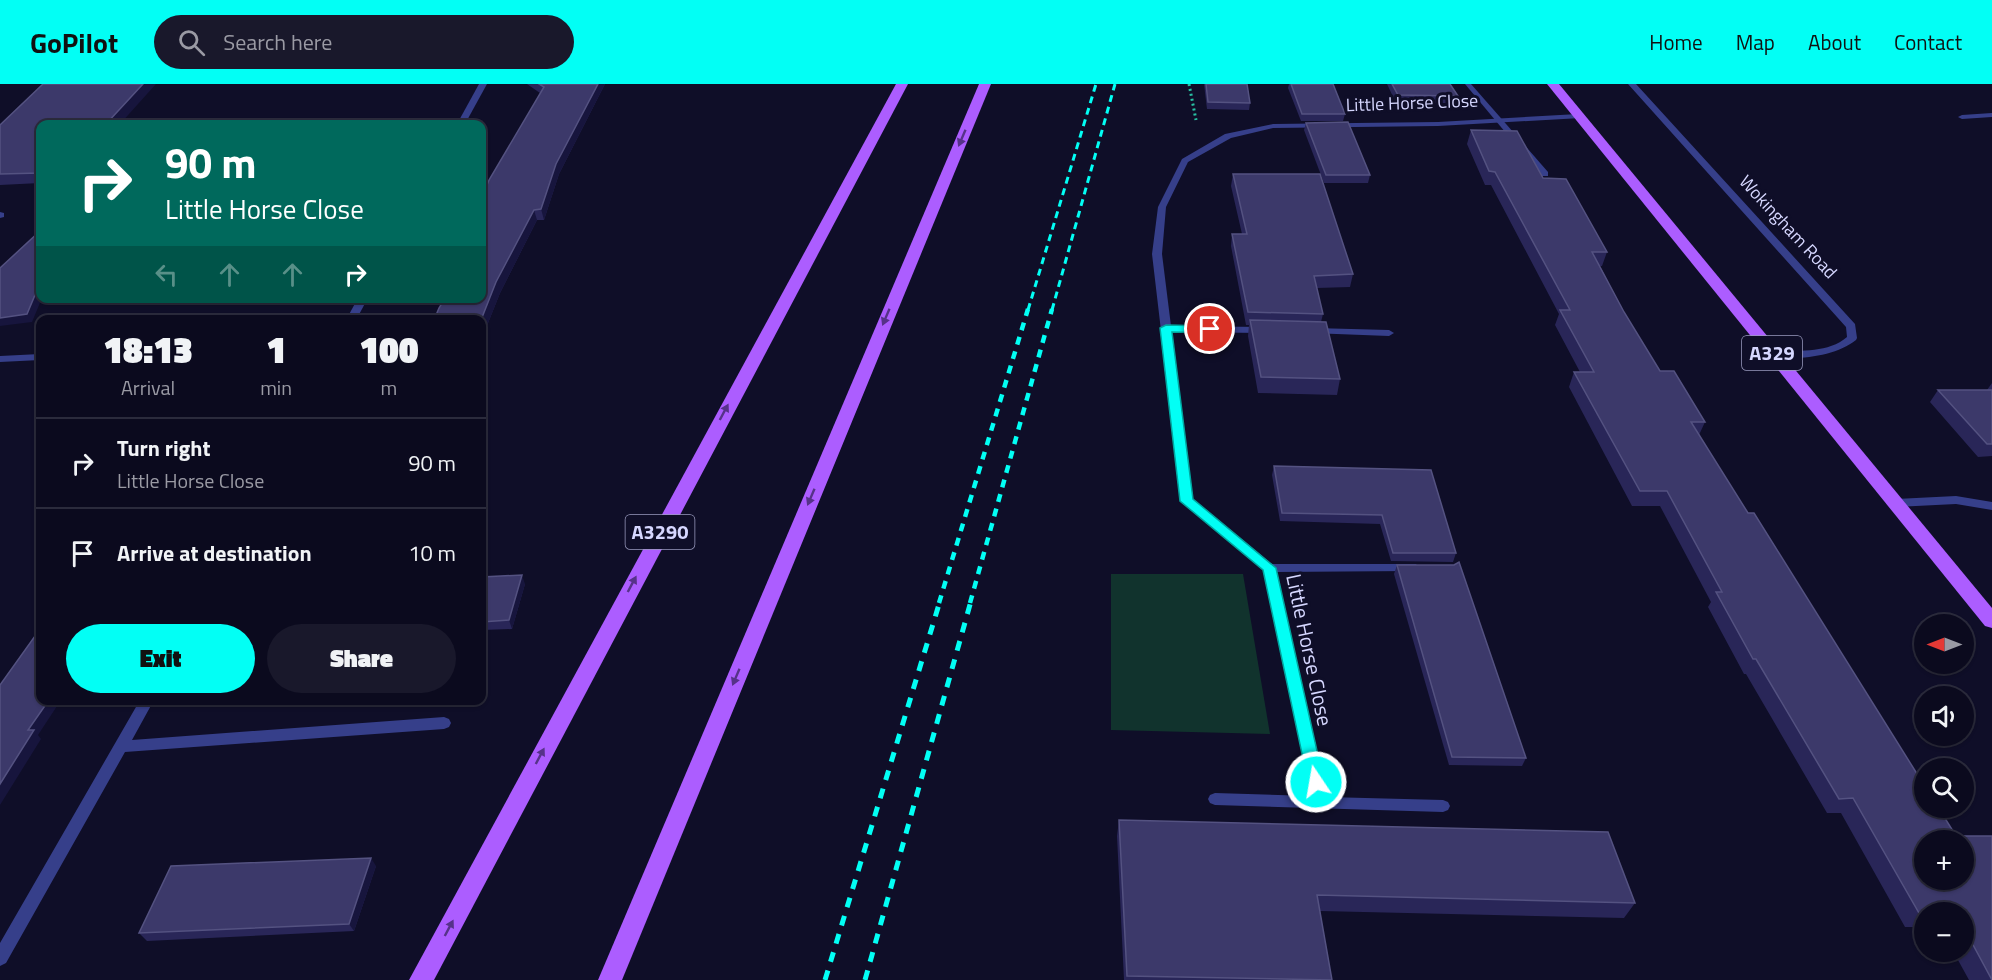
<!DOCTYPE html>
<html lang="en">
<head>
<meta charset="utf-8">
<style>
  :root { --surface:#0b0a1e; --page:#19182b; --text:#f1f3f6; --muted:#9a9aa4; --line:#2b2b3c; --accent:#02fff5 }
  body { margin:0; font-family:"Titillium Web",sans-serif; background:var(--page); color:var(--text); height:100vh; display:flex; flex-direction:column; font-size:22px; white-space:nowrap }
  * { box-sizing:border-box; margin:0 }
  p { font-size:20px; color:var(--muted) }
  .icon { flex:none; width:33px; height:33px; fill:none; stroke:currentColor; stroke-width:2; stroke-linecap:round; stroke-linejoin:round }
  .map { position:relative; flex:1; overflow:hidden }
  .sheet { position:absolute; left:36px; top:231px; width:450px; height:390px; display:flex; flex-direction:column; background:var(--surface); border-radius:12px; box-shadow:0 2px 4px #0004,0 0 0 2px var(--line) }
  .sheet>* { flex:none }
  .top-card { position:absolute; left:36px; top:36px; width:450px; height:183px; border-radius:12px; box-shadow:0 2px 4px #0004,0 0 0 2px var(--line); background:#00695c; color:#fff; overflow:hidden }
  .needle { width:39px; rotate:270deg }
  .buttons { position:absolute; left:1914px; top:530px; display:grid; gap:12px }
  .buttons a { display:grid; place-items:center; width:60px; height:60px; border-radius:50%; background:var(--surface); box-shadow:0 2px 4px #0004,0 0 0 2px var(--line); font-size:30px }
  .pin { position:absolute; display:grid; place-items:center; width:51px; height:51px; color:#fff; margin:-26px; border:3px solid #fff; border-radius:50%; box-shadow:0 2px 6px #0007 }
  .me { position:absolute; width:66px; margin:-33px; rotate:348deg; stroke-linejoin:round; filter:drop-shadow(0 0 4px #0008) }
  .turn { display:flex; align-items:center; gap:21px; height:126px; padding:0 30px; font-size:27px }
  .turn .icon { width:78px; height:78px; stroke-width:2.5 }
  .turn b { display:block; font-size:42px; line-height:51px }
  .lanes { display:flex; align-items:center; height:57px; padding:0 30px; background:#0003; justify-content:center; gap:30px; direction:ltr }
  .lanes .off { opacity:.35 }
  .eta { display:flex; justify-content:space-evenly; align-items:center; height:102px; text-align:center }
  .eta b { font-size:36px; font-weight:800; line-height:42px }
  .primary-button { display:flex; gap:12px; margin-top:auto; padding:12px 30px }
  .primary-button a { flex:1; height:69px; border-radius:36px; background:var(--accent); color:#111; font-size:24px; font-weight:800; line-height:69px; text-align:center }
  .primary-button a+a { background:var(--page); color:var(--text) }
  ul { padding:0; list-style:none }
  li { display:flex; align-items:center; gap:18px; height:90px; padding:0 30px; border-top:2px solid var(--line) }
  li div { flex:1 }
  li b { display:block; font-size:22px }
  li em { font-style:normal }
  header { display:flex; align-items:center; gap:36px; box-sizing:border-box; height:84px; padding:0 30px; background:var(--accent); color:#111 }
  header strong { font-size:28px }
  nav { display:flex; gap:33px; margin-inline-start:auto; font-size:21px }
  .search { width:420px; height:54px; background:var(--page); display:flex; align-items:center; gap:15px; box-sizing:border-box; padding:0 21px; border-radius:33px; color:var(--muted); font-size:22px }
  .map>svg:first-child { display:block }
  .green { fill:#11332d }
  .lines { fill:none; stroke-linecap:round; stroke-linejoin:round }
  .path { stroke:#28c1a2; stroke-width:3; stroke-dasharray:2 3; stroke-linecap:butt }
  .lane { fill:#363f8a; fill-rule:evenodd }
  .street { fill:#363f8a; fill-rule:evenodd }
  .primary { fill:#ac5dff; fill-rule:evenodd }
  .rail-far2 { stroke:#02fff5; stroke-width:3; stroke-dasharray:7 5; stroke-linecap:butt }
  .rail-far1 { stroke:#02fff5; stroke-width:4.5; stroke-dasharray:8 7; stroke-linecap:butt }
  .rail { stroke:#02fff5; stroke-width:5; stroke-dasharray:10 9; stroke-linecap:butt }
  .wall { fill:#292658; fill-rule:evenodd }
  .shaded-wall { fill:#17153d }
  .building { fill:#3c396a; stroke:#545281; stroke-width:1.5; fill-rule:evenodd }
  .oneway { fill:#563289 }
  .route { fill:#02fff5; stroke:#01a69f; stroke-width:1.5 }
  .labels { text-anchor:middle; stroke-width:6; stroke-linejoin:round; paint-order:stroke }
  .far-street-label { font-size:18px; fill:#d6d7ff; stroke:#0f0e28 }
  .shield { fill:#0f0e28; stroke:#9a9bbe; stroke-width:1.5 }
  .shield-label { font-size:20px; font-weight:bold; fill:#d6d7ff }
  .street-label { font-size:21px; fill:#d6d7ff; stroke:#0f0e28 }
</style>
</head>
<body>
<header>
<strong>GoPilot</strong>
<div class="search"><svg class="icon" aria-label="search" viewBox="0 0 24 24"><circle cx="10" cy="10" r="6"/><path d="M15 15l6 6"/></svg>Search here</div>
<nav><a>Home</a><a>Map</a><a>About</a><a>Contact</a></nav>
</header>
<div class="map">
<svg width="1992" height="896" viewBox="0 0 1992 896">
  <rect width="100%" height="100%" fill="#0f0e28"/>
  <path class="green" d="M 1111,490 L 1243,490 L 1270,650 L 1111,646 Z"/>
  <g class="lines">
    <path class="path" d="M 1189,0 L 1196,36"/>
    <path class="lane" d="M 1465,0 L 1471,0 L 1548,88 L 1548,92 L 1542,92 Z"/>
    <g class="street">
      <path d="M 479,0 L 487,0 L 465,40 L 457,40 Z"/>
      <path d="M 1628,0 L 1636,0 L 1855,240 L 1857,254 L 1856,256 C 1835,273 1795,277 1769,272 L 1769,268 L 1773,267 C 1798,266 1827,270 1847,253 L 1846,243 Z"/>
      <path d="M 1992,29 L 1992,33 L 1962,35 L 1958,33 L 1962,31 Z"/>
      <path d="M 1578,30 L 1582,32 L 1581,34 L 1438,42 L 1273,44 L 1231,54 L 1188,78 L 1166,123 L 1162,170 L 1171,242 L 1264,243 L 1269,246 L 1264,249 L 1171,248 L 1193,415 L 1272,480 L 1416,480 L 1418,483 L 1412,487 L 1276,488 L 1327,713 L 1443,716 L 1448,718 L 1450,722 L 1448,726 L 1443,728 L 1215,721 L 1210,719 L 1208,715 L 1210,711 L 1215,709 L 1312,712 L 1263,486 L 1181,417 L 1152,170 L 1158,123 L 1182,75 L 1225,50 L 1273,40 L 1438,38 Z"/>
      <path d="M 0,128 L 4,129 L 4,133 L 0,134 Z"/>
      <path d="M 358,214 L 368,214 L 356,236 L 346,236 Z"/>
      <path d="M 1314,244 L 1389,246 L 1394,249 L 1389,252 L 1310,249 L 1309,247 Z"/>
      <path d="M 40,270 L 40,276 L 0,278 L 0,272 Z"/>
      <path d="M 1956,412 L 1992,418 L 1992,426 L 1956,420 L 1896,423 L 1890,419 L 1896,415 Z"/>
      <path d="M 140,616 L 154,616 L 132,656 L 444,633 L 449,635 L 451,639 L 449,643 L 444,645 L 125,668 L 6,879 L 0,882 L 0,859 Z"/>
    </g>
    <g class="primary">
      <path d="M 896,0 L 908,0 L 434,896 L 409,896 Z"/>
      <path d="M 979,0 L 991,0 L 622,896 L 598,896 Z"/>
      <path d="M 1547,0 L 1559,0 L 1992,524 L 1992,544 L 1985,542 Z"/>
    </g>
    <g class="rail-far2">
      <path d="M 1028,226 L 1096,0"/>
      <path d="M 1052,226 L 1115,0"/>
    </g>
    <g class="rail-far1">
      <path d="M 939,519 L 1028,225"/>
      <path d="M 970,519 L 1052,225"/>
    </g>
    <g class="rail">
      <path d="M 825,896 L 940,517"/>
      <path d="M 865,896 L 971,517"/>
    </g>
  </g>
  <g class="wall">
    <path d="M 527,0 L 605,0 L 559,90 L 544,136 L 537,136 L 500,209 L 482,254 L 482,214 L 540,9 Z"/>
    <path d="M 1204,0 L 1247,0 L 1250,19 L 1249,26 L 1207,25 Z"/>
    <path d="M 1289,0 L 1333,0 L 1345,30 L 1343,37 L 1301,37 L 1288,4 Z"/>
    <path d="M 1387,0 L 1450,0 L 1458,12 L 1456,19 L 1396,19 Z"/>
    <path d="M 1306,39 L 1370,91 L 1368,99 L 1324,99 L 1304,46 Z"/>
    <path d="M 40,40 L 40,99 L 0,101 L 0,41 Z"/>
    <path d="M 1471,46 L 1517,47 L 1543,94 L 1566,95 L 1607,168 L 1602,182 L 1600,182 L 1624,228 L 1660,287 L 1674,287 L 1705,338 L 1699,351 L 1748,429 L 1754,429 L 1924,701 L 1924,723 L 1938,723 L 1956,752 L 1992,752 L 1992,896 L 1969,896 L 1953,867 L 1964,867 L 1964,828 L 1924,828 L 1924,843 L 1905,843 L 1841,729 L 1827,729 L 1746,590 L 1744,590 L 1708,523 L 1711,518 L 1660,422 L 1632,422 L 1569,303 L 1574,288 L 1580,288 L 1555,241 L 1559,230 L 1491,101 L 1485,101 L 1467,60 ZM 1924,756 L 1964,756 L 1964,795 L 1924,795 Z"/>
    <path d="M 1233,90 L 1353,190 L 1350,203 L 1317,204 L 1323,230 L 1321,238 L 1340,295 L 1337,311 L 1258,309 L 1248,252 L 1249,241 L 1246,241 L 1231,162 L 1232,150 L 1242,150 L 1231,102 Z"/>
    <path d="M 1992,299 L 1992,372 L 1978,373 L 1930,318 L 1938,306 L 1987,306 Z"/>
    <path d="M 1274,382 L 1431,386 L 1456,469 L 1453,478 L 1391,477 L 1380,440 L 1280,437 L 1272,391 Z"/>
    <path d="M 1397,481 L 1526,674 L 1522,682 L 1449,681 L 1394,490 Z"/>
    <path d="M 482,493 L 525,500 L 512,545 L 482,546 Z"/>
    <path d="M 1119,736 L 1635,819 L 1624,834 L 1320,827 L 1332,896 L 1124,896 L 1117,752 Z"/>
    <path d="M 376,782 L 354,847 L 147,857 L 139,849 Z"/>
  </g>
  <g class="shaded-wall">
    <path d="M 143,0 L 156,0 L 120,40 L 106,40 Z"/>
    <path d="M 598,0 L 605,0 L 559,90 L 544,136 L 541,125 L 556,80 Z"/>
    <path d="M 534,126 L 537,136 L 500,209 L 482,254 L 481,236 L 496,198 Z"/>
    <path d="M 40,199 L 40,214 L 42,214 L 32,238 L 0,242 L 0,234 Z"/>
    <path d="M 522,491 L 525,500 L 512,545 L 509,536 Z"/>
    <path d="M 49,616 L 61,616 L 38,651 L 41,655 L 0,721 L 0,700 L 28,646 Z"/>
    <path d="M 371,774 L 376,782 L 354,847 L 349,840 Z"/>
  </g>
  <g class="building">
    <path d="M 43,0 L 143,0 L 106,40 L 40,40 L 40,89 L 0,90 L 0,41 Z"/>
    <path d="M 539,0 L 598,0 L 556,80 L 541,125 L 534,126 L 496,198 L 481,236 L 434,236 L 439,224 L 445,214 L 482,214 L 482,114 L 489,96 L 544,3 Z"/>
    <path d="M 1206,0 L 1247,0 L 1250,19 L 1208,18 Z"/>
    <path d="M 1291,0 L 1333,0 L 1345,30 L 1302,30 Z"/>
    <path d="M 1392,0 L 1450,0 L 1458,12 L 1398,11 Z"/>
    <path d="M 1348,38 L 1370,91 L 1326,91 L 1306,39 Z"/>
    <path d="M 1471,46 L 1517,47 L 1543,94 L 1566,95 L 1607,168 L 1592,168 L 1624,228 L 1660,287 L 1674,287 L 1705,338 L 1691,338 L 1748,429 L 1754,429 L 1924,701 L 1924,723 L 1938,723 L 1956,752 L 1992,752 L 1992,896 L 1964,844 L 1964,828 L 1924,828 L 1924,829 L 1919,829 L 1853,714 L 1839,715 L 1756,575 L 1753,575 L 1716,508 L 1722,508 L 1667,407 L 1640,407 L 1574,288 L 1594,288 L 1560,226 L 1570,226 L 1495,88 L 1489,87 ZM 1924,756 L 1964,756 L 1964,795 L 1924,795 Z"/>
    <path d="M 1233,90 L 1320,90 L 1353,190 L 1314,192 L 1323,230 L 1248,228 L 1232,150 L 1247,150 Z"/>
    <path d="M 40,147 L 40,199 L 27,230 L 0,234 L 0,184 Z"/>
    <path d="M 1250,236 L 1326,238 L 1340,295 L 1261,293 Z"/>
    <path d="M 1938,306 L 1992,306 L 1992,360 L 1987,360 Z"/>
    <path d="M 1274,382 L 1431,386 L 1456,469 L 1393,469 L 1382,431 L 1282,429 Z"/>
    <path d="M 1459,478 L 1526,674 L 1452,673 L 1397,481 L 1454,481 Z"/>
    <path d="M 522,491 L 509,536 L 482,538 L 482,493 Z"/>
    <path d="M 40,545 L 40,616 L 49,616 L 28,646 L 34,646 L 0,700 L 0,601 Z"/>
    <path d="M 1119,736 L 1608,748 L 1635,819 L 1317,811 L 1332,896 L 1127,892 Z"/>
    <path d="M 371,774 L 349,840 L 139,849 L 171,782 Z"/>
  </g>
  <defs><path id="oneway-solid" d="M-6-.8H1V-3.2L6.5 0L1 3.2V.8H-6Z" transform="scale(1.5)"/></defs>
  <g class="oneway">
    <use href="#oneway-solid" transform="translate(962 54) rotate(113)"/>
    <use href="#oneway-solid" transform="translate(886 233) rotate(113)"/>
    <use href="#oneway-solid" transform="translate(724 328) rotate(-62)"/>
    <use href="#oneway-solid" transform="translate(811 413) rotate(113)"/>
    <use href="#oneway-solid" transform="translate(632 500) rotate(-62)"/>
    <use href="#oneway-solid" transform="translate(736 593) rotate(113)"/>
    <use href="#oneway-solid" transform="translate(540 672) rotate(-62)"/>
    <use href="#oneway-solid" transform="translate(449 844) rotate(-62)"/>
  </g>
  <path class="route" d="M 1166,241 L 1210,242 L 1216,245 L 1210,249 L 1172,248 L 1193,415 L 1276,484 L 1324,698 L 1322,702 L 1310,702 L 1308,698 L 1263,486 L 1180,417 L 1160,244 Z"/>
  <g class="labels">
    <g class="far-street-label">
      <text transform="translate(1412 19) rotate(-2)" y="6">Little Horse Close</text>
      <text transform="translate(1788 143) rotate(47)" y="6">Wokingham Road</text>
    </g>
    <g class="shield">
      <rect x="1742" y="252" width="60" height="34" rx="4.5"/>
      <rect x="625.5" y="431" width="69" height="34" rx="4.5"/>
    </g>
    <g class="shield-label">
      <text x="1772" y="276">A329</text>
      <text x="660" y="455">A3290</text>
    </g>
    <g class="street-label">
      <text transform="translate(1309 566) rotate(78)" y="7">Little Horse Close</text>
    </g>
  </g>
</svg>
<div class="buttons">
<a><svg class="needle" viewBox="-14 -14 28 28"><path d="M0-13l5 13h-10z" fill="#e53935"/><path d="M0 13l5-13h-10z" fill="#9a9aa4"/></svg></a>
<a><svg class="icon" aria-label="sound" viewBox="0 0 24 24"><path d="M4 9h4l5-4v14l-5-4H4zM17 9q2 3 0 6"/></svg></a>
<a><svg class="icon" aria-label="search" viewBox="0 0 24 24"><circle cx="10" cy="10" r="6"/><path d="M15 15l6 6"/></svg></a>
<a>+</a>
<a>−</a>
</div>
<div class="pin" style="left:1210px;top:245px;background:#d93025"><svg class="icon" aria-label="arrive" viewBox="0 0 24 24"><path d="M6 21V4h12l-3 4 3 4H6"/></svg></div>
<svg class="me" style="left:1316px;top:698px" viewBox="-20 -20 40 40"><circle r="17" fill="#02fff5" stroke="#fff" stroke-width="3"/><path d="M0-11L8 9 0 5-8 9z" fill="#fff"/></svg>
<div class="top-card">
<div class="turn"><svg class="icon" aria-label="right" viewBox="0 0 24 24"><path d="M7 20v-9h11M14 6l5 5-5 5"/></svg><div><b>90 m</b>Little Horse Close</div></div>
<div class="lanes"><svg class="icon off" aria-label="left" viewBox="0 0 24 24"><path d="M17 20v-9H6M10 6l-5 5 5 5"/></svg><svg class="icon off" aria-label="ahead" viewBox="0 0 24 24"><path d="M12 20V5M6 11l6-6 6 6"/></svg><svg class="icon off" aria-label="ahead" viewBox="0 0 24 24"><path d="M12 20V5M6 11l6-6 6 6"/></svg><svg class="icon" aria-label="right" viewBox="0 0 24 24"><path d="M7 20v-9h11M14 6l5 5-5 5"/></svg></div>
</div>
<section class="sheet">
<div class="eta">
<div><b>18:13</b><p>Arrival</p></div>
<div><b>1</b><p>min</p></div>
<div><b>100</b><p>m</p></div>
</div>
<ul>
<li><svg class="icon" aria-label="right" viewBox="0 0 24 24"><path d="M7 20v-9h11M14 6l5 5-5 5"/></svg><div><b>Turn right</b><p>Little Horse Close</p></div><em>90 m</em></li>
<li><svg class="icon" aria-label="arrive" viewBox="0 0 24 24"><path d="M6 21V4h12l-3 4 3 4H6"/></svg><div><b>Arrive at destination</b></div><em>10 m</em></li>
</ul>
<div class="primary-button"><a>Exit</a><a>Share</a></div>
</section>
</div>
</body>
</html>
